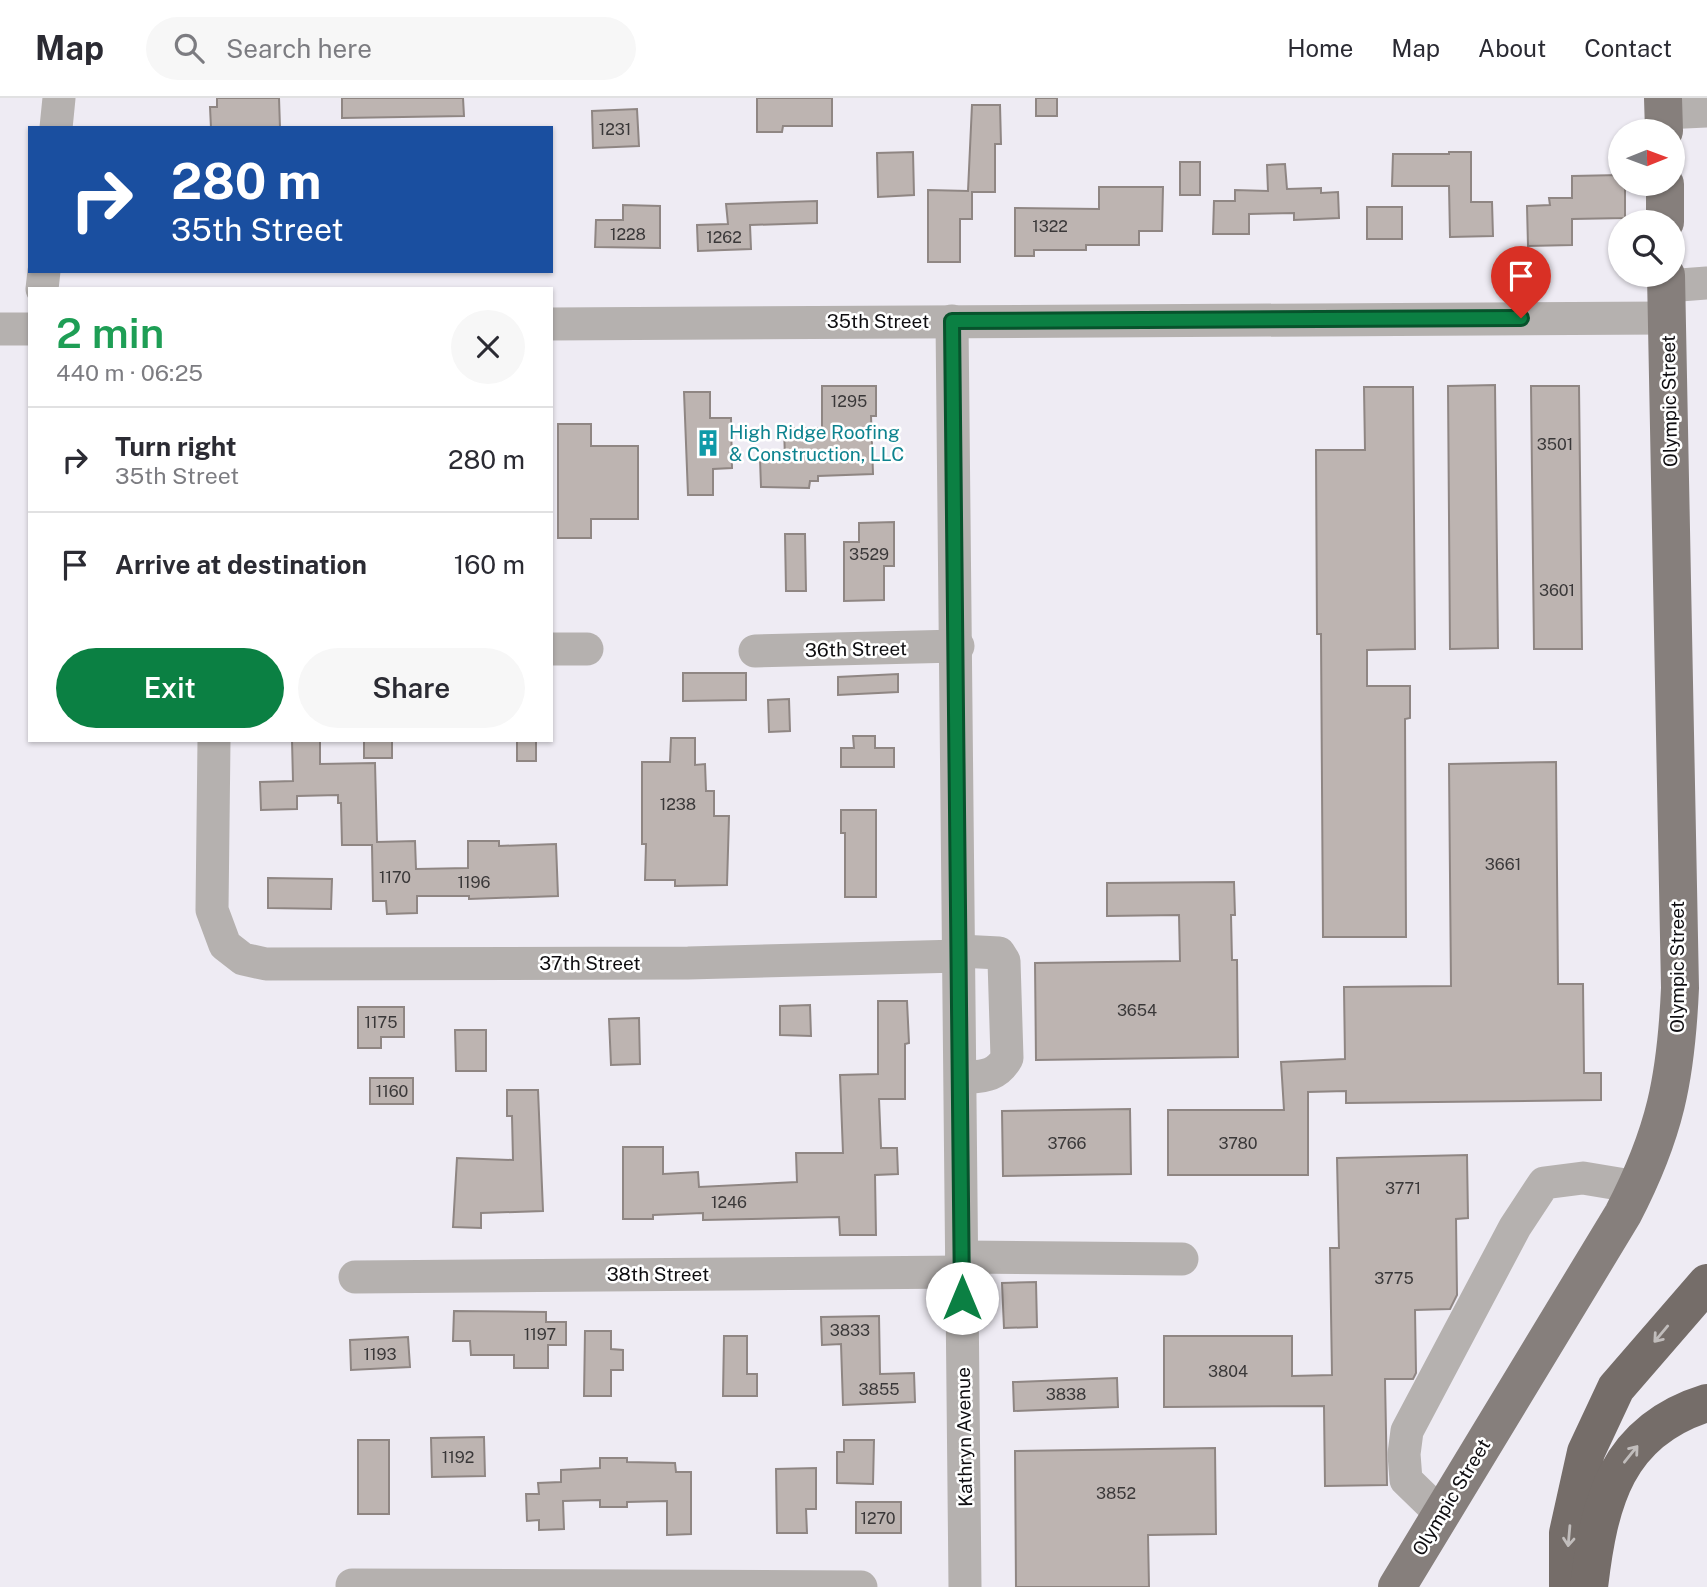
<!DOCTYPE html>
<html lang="en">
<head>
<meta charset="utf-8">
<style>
  :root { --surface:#fff; --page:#f7f7f7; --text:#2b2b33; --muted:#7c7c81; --line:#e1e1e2; --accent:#0b8043 }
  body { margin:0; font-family:"Public Sans",sans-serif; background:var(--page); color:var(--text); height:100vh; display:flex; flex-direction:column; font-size:26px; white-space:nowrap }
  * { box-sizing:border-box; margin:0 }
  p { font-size:23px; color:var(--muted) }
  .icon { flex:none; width:38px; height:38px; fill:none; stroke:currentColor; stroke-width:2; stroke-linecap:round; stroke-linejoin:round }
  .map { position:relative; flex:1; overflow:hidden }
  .sheet { position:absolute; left:28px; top:189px; width:525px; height:455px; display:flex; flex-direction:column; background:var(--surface); border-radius:0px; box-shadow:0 2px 5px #0004 }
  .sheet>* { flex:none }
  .top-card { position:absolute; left:28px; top:28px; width:525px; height:147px; border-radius:0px; box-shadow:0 2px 5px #0004; background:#1a4fa0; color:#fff; overflow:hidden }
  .needle { width:46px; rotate:89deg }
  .buttons { position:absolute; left:1608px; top:21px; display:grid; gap:14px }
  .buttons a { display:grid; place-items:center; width:77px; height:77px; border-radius:50%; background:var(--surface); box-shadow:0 2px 5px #0004; font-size:35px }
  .pin { position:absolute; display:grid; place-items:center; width:60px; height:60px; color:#fff; margin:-72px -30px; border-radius:50% 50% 50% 0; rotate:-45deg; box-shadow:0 0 7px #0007 }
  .pin .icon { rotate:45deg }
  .me { position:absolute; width:77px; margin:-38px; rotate:0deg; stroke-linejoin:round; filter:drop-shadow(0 0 5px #0008) }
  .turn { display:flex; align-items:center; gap:24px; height:147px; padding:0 28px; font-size:32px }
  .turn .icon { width:91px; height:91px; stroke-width:2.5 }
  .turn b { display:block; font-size:49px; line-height:60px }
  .round { display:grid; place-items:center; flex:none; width:74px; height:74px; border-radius:37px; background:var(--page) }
  .head { display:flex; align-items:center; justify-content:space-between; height:119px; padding:0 28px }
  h1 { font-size:42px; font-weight:600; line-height:52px; color:#1e9e55 }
  .cta { display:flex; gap:14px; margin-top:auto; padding:14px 28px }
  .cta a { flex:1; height:80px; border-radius:42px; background:var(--accent); color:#fff; font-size:28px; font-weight:600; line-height:80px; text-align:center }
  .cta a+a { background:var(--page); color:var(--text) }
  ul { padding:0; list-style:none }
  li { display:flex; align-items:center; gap:21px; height:105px; padding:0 28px; border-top:2px solid var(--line) }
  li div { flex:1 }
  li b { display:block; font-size:26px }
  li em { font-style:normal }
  header { display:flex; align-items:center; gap:42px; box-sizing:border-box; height:98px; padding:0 35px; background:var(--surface); border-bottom:2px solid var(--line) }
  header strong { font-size:33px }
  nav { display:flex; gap:38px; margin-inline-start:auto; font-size:24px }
  .search { width:490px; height:63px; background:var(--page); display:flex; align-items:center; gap:18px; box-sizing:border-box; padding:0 24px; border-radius:38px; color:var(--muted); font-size:26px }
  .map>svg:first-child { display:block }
  .building { fill:#bdb4b1; stroke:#8f8683; stroke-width:2 }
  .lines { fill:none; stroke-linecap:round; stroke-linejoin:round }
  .minor { stroke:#b5b1af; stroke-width:33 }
  .major { stroke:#867f7c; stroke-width:38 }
  .highway { stroke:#756d69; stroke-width:38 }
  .oneway { stroke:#c1bdbc }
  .route-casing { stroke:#07532c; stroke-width:18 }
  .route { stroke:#0b8043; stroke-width:12 }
  .labels { text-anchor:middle; stroke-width:5; stroke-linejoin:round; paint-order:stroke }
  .number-label { font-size:16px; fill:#3a3839 }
  .street-label { font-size:19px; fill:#0f0e11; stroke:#fff }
  .culture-label { font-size:19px; fill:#0d838f; stroke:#fff; text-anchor:start }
</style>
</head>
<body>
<header>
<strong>Map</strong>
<div class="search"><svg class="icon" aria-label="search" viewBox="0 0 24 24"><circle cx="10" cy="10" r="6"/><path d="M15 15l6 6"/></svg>Search here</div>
<nav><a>Home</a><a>Map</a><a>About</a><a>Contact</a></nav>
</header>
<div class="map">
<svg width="1707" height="1489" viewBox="0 0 1707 1489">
  <rect width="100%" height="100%" fill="#eeebf3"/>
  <g class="building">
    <path d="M 217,0 L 279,0 L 280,30 L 211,30 L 210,9 L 217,9 Z"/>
    <path d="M 342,0 L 463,0 L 464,18 L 342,20 Z"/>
    <path d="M 757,0 L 832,0 L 832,28 L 783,28 L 782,34 L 757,34 Z"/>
    <rect x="1036" y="0" width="21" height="18"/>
    <path d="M 972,7 L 1000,7 L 1001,46 L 995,46 L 995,94 L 972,94 L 972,121 L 960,121 L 960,164 L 928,164 L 928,92 L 968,93 Z"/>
    <path d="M 637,11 L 639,48 L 593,50 L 592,13 Z"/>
    <path d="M 913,54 L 914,97 L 878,99 L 877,55 Z"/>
    <path d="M 1449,54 L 1471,54 L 1471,104 L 1492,104 L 1493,138 L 1450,139 L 1449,88 L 1392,88 L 1393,56 L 1449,56 Z"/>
    <rect x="1180" y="64" width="20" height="33"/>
    <path d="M 1285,66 L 1287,91 L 1321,90 L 1321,95 L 1338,94 L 1339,120 L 1294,122 L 1294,115 L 1249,116 L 1249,136 L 1213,136 L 1214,103 L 1235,103 L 1235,92 L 1268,93 L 1267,67 Z"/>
    <path d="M 1620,77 L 1620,86 L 1625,86 L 1625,120 L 1572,121 L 1572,147 L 1528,148 L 1527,108 L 1550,107 L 1549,100 L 1572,100 L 1572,78 Z"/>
    <path d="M 1099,89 L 1163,89 L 1162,133 L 1139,133 L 1139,147 L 1086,147 L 1086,152 L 1034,152 L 1034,158 L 1015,158 L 1015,110 L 1099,111 Z"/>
    <path d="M 817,103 L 817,125 L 750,127 L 751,151 L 698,153 L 697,127 L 728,126 L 726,106 Z"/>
    <path d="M 623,107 L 660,108 L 660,150 L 595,149 L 596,122 L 623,122 Z"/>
    <rect x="1367" y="109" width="35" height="32"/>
    <path d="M 1495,287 L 1498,550 L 1450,551 L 1448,288 Z"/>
    <path d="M 822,288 L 876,288 L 876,318 L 871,318 L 873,376 L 818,378 L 818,383 L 810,383 L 809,390 L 761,389 L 760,361 L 785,360 L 784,330 L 822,330 Z"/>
    <path d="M 1531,288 L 1579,288 L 1582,551 L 1534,551 Z"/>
    <path d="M 1364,289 L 1413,289 L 1415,551 L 1367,552 L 1367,588 L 1410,588 L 1410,620 L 1405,621 L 1406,839 L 1323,839 L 1321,536 L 1317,536 L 1316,352 L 1365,352 Z"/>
    <path d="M 684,294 L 710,294 L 710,320 L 731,320 L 732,370 L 713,371 L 713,397 L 688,397 Z"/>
    <path d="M 558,326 L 591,326 L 591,348 L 638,348 L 638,421 L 591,421 L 591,440 L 558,440 Z"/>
    <path d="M 894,424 L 894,468 L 884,468 L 884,502 L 844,503 L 844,444 L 859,444 L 859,425 Z"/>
    <path d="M 785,436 L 805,436 L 806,493 L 786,493 Z"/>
    <path d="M 683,575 L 746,575 L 746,602 L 683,603 Z"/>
    <path d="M 898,576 L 898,594 L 838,597 L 838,579 Z"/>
    <path d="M 789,601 L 790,633 L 769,634 L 768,602 Z"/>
    <path d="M 853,638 L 875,638 L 875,650 L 894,650 L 894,669 L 841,669 L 841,650 L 854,650 Z"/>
    <path d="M 671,640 L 695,640 L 695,667 L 705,666 L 706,693 L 714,693 L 714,718 L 729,718 L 727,787 L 675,788 L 675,782 L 645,782 L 646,746 L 642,746 L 642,664 L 670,664 Z"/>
    <path d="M 292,642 L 320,642 L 320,666 L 375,665 L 377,744 L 415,743 L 416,771 L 468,770 L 468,743 L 499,743 L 499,748 L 556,746 L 558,798 L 469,801 L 469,798 L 417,798 L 417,815 L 387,816 L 386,803 L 373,803 L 372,747 L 342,747 L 341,705 L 338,705 L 338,697 L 297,698 L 297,711 L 261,712 L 260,684 L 293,683 Z"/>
    <rect x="364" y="642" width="28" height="18"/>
    <rect x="517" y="642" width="19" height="21"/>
    <path d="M 1556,664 L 1558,886 L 1583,886 L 1584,975 L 1601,975 L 1601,1002 L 1346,1005 L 1346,993 L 1308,994 L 1308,1077 L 1168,1077 L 1168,1012 L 1284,1012 L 1281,964 L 1345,961 L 1344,889 L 1451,888 L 1449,666 Z"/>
    <path d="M 841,712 L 876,712 L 876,799 L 845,799 L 845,735 L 841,735 Z"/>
    <path d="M 268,780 L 332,781 L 331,811 L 268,810 Z"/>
    <path d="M 1234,784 L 1235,817 L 1231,817 L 1232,862 L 1237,862 L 1238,959 L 1036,962 L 1035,865 L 1180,863 L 1179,817 L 1107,818 L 1107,785 Z"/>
    <path d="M 878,903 L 907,903 L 909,945 L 905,946 L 905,1001 L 879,1001 L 881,1050 L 897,1050 L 898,1076 L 875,1077 L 876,1137 L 840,1137 L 839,1119 L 703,1122 L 703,1115 L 653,1117 L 653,1121 L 623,1121 L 623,1049 L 663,1049 L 663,1076 L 698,1074 L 699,1089 L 797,1084 L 796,1055 L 843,1055 L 840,977 L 878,976 Z"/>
    <path d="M 810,907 L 811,938 L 780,937 L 780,908 Z"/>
    <path d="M 358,909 L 404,909 L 404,939 L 381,939 L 381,950 L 358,950 Z"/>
    <path d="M 639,920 L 640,966 L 611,967 L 609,921 Z"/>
    <path d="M 455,932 L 486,932 L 486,973 L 456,973 Z"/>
    <rect x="370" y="980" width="43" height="26"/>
    <path d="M 507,992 L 538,992 L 543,1113 L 481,1115 L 481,1130 L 453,1129 L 457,1060 L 513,1062 L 512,1018 L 507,1018 Z"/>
    <path d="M 1130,1011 L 1131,1076 L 1003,1078 L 1002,1013 Z"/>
    <path d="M 1467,1057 L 1468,1120 L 1456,1121 L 1457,1197 L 1450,1211 L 1415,1212 L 1416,1275 L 1413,1281 L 1385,1281 L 1387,1387 L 1325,1388 L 1324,1308 L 1164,1309 L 1164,1238 L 1292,1238 L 1292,1278 L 1332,1277 L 1330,1150 L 1339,1150 L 1337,1060 Z"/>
    <path d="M 1036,1184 L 1037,1229 L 1004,1230 L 1002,1185 Z"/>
    <path d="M 454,1213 L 546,1214 L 546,1224 L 566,1224 L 566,1247 L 548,1247 L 548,1270 L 514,1270 L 514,1257 L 471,1257 L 470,1243 L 453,1243 Z"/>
    <path d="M 879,1218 L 880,1276 L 914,1275 L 915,1304 L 843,1307 L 841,1246 L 822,1247 L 821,1219 Z"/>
    <path d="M 585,1233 L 611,1233 L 611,1251 L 623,1252 L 623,1272 L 611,1272 L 611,1298 L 584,1298 Z"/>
    <path d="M 724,1238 L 747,1238 L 747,1276 L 757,1276 L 757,1298 L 723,1298 Z"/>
    <path d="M 408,1239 L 410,1269 L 351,1272 L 350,1242 Z"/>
    <path d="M 1117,1280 L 1118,1309 L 1014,1313 L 1013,1284 Z"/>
    <path d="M 484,1339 L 485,1378 L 432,1379 L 431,1340 Z"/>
    <rect x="358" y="1342" width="31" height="74"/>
    <path d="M 844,1342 L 874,1342 L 873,1386 L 837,1385 L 837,1354 L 844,1354 Z"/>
    <path d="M 1215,1350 L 1216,1436 L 1148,1437 L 1149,1489 L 1016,1489 L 1015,1353 Z"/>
    <path d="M 600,1360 L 627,1360 L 627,1364 L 675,1365 L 676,1374 L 691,1374 L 691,1436 L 667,1437 L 667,1403 L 627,1404 L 627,1409 L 600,1409 L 600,1402 L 563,1403 L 564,1431 L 539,1432 L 539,1422 L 527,1423 L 526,1396 L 539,1396 L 538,1385 L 561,1384 L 561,1372 L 600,1370 Z"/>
    <path d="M 816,1370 L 816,1411 L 806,1411 L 807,1435 L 777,1435 L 776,1371 Z"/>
    <rect x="856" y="1404" width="45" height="31"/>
  </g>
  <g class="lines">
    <g class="minor">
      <path d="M 1663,15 L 1707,13"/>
      <path d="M 56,30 L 59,0"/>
      <path d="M 1667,188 L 1707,185"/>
      <path d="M 42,191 L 44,173"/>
      <path d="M 952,223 L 965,1489"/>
      <path d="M 551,226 L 1667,220"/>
      <path d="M 0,231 L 30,231"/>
      <path d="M 551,551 L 587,551"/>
      <path d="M 755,553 L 958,548"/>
      <path d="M 214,642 L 212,812 L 225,847 L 243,861 L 266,866 L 688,865 L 960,858"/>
      <path d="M 960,853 L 999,855 L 1004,863 L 1007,960 C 996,980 981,978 961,980"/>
      <path d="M 962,1159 L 1182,1161"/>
      <path d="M 355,1179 L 962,1174"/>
      <path d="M 1441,1416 L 1406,1382 L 1404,1356 L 1407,1333 L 1515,1129 L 1544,1085 L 1583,1080 L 1637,1089"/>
      <path d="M 352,1487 L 861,1489"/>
    </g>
    <g class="major">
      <path d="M 1663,0 L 1664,33"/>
      <path d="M 1665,86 L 1665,124"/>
      <path d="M 1397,1489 L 1623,1116 C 1665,1035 1676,981 1680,890 L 1666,177"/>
    </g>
    <g class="highway">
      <path d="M 1568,1489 L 1568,1435 L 1586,1354 L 1616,1290 L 1707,1185"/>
      <path d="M 1589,1489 C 1599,1404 1616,1333 1707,1305"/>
    </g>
  </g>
  <defs><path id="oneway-shaft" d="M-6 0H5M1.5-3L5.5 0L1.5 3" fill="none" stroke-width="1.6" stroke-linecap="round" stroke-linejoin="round" transform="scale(1.75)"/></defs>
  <g class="oneway">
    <use href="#oneway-shaft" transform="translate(1661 1236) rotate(130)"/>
    <use href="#oneway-shaft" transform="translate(1631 1356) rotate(-51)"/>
    <use href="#oneway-shaft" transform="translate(1569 1438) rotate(95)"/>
  </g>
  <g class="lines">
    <defs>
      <path id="route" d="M 962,1200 L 952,223 L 1521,220"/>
    </defs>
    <use href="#route" class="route-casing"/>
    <use href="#route" class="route"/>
  </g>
  <defs>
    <symbol id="building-bare" viewBox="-9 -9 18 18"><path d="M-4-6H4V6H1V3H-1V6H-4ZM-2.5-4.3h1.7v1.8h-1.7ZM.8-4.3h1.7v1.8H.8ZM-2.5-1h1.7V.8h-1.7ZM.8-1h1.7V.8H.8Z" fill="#0f9aa8" stroke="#fff" stroke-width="2.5" paint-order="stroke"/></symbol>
  </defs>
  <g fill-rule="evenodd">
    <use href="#building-bare" x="689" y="326" width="38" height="38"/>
  </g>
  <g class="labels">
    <g class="number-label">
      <text x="615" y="37">1231</text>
      <text x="1050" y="134">1322</text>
      <text x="628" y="142">1228</text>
      <text x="724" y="145">1262</text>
      <text x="849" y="309">1295</text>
      <text x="1555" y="352">3501</text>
      <text x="869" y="462">3529</text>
      <text x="1557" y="498">3601</text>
      <text x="678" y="712">1238</text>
      <text x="1503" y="772">3661</text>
      <text x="395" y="785">1170</text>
      <text x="474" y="790">1196</text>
      <text x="1137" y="918">3654</text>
      <text x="381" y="930">1175</text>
      <text x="392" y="999">1160</text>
      <text x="1067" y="1051">3766</text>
      <text x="1238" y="1051">3780</text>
      <text x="1403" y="1096">3771</text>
      <text x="729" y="1110">1246</text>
      <text x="1394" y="1186">3775</text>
      <text x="850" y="1238">3833</text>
      <text x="540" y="1242">1197</text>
      <text x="380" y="1262">1193</text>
      <text x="1228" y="1279">3804</text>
      <text x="879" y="1297">3855</text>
      <text x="1066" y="1302">3838</text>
      <text x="458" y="1365">1192</text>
      <text x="1116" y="1401">3852</text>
      <text x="878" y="1426">1270</text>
    </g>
    <g class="street-label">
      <text x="878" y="230">35th Street</text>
      <text transform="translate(1669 303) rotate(-91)" y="7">Olympic Street</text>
      <text transform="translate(856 551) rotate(-1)" y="7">36th Street</text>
      <text x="590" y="872">37th Street</text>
      <text transform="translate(1677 869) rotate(-90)" y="7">Olympic Street</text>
      <text x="658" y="1183">38th Street</text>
      <text transform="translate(964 1339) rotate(-91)" y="7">Kathryn Avenue</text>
      <text transform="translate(1451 1399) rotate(-59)" y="7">Olympic Street</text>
    </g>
    <g class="culture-label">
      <text x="729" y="341">High Ridge Roofing<tspan x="729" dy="22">&amp; Construction, LLC</tspan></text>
    </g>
  </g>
</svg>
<div class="buttons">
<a><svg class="needle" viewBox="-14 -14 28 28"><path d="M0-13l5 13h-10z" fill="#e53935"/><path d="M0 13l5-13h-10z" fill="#7c7c81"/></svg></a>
<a><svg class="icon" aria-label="search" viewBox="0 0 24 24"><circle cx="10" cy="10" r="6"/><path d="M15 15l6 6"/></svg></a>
</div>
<div class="pin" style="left:1521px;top:220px;background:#d93025"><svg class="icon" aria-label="arrive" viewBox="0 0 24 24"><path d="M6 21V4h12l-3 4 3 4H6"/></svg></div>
<svg class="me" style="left:962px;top:1200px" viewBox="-20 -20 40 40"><circle r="19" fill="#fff"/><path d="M0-13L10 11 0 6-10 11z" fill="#0b8043"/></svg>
<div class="top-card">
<div class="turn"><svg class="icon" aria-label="right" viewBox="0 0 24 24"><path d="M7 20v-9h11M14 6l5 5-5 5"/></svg><div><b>280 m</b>35th Street</div></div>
</div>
<section class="sheet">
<div class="head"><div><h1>2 min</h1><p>440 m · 06:25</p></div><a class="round"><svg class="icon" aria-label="close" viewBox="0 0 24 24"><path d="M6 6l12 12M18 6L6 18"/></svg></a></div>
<ul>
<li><svg class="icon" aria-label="right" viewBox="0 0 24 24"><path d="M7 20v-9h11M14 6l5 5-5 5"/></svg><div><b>Turn right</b><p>35th Street</p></div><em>280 m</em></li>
<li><svg class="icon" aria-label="arrive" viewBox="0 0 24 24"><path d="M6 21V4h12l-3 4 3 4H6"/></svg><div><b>Arrive at destination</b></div><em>160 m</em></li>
</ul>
<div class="cta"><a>Exit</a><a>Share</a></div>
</section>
</div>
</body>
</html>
